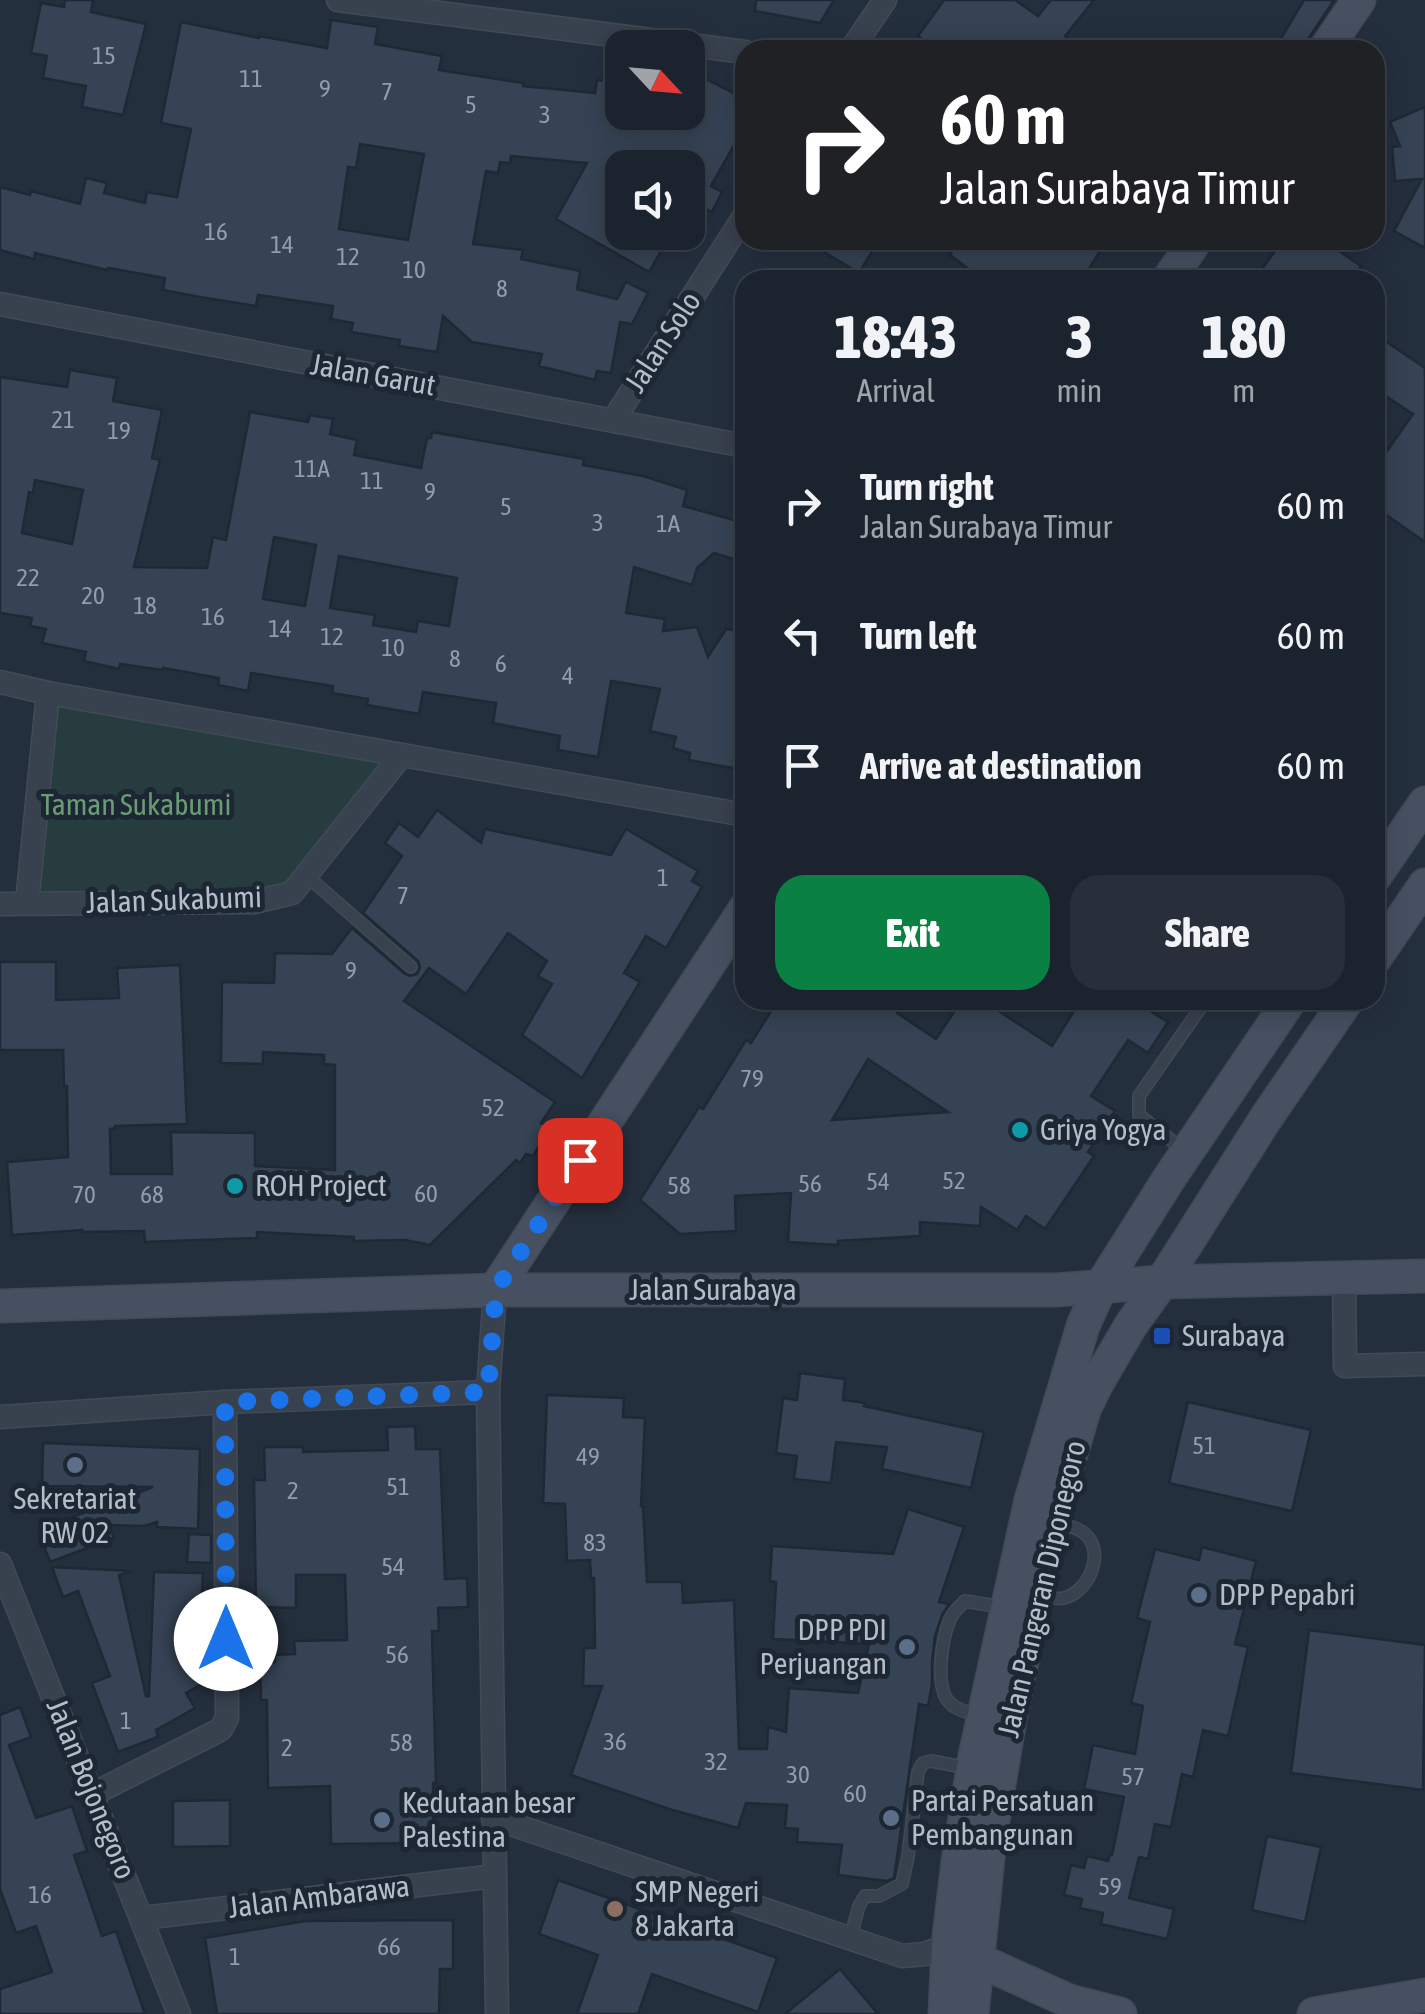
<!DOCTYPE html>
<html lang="en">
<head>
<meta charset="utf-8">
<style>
  :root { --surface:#1b232e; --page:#282f3a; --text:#f1f3f6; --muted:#a0a4aa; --line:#39404a; --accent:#0b8043 }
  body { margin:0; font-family:"Asap Condensed",sans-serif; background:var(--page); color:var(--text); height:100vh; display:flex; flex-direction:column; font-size:38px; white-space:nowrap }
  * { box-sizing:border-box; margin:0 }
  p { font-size:32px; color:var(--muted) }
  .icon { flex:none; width:55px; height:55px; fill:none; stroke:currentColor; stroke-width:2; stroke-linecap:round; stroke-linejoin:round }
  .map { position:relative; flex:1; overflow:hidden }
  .panel { position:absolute; left:735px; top:270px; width:650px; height:740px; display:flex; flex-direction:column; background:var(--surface); border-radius:30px; box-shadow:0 5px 25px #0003,0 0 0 2px var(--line) }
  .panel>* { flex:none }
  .top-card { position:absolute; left:735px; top:40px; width:650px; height:210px; border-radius:30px; box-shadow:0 5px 25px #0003,0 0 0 2px var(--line); background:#202124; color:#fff; overflow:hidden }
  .needle { width:65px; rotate:116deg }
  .fabs { position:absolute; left:605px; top:30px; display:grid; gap:20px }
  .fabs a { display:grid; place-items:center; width:100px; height:100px; border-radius:20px; background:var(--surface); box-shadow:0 5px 25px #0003,0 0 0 2px var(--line); font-size:50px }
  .pin { position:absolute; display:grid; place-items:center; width:85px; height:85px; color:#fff; margin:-42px; border-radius:20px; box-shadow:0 5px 15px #0006 }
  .me { position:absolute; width:110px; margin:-55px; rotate:0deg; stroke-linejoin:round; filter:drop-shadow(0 0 8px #0008) }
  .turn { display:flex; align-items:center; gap:35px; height:210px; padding:0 40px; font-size:45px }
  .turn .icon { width:130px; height:130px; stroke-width:2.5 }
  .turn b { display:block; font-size:70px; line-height:85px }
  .eta { display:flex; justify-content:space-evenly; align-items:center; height:170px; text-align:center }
  .eta b { font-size:60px; font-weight:800; line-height:70px }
  .action { display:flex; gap:20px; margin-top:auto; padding:20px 40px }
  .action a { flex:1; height:115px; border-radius:30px; background:var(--accent); color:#fff; font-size:40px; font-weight:800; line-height:115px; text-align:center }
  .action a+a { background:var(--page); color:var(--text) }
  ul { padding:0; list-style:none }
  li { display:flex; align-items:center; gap:30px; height:130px; padding:0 40px }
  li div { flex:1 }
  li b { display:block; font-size:38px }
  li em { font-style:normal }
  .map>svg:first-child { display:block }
  .green { fill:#263c3f }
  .building { fill:#364354; stroke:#1f2835; stroke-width:2.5; fill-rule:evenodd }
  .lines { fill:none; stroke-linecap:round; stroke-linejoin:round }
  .lane-casing { stroke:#414a57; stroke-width:14 }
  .street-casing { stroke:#414a57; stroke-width:25 }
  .secondary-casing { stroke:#414a57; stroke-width:35 }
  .lane { stroke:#38414e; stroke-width:11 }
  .street { stroke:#38414e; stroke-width:22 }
  .secondary { stroke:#465061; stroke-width:32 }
  .route { stroke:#1a73e8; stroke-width:18; stroke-dasharray:0 32.4 }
  .culture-dot { fill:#0f9aa8; stroke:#1d2633; stroke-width:4 }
  .transit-dot { fill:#1a4fb4; stroke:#1d2633; stroke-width:4 }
  .service-dot { fill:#5c6f8a; stroke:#1d2633; stroke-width:4 }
  .education-dot { fill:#8d6e63; stroke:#1d2633; stroke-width:4 }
  .labels { text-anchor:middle; stroke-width:10; stroke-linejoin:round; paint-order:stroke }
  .number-label { font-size:25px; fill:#929caa }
  .street-label { font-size:30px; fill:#b4bcc9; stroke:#1d2633 }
  .park-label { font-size:30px; fill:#6b9a76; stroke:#1d2633 }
  .poi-label { font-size:30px; fill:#b4bcc9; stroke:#1d2633; text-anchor:start }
</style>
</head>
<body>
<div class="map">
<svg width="1425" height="2014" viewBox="0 0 1425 2014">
  <rect width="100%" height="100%" fill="#242f3e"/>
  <path class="green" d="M 56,701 L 386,760 L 306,869 L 269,892 L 36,895 Z"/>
  <g class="building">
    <path d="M 65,0 L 93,0 L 91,12 L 146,24 L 123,115 L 82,107 L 86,86 L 43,78 L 47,56 L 31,53 L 41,3 L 64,7 Z"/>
    <path d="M 756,0 L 834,0 L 820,23 L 755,11 Z"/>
    <path d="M 944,0 L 1015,0 L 1038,16 L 1051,0 L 1094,0 L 1065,36 L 1067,37 L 1058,50 L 937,50 L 918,36 Z"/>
    <path d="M 1304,0 L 1334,0 L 1308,39 L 1304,50 L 1274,50 Z"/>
    <path d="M 331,20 L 378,27 L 375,44 L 442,56 L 439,70 L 523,83 L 523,86 L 595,93 L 597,80 L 622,82 L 622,112 L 688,112 L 688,70 L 745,99 L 745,139 L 739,150 L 733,147 L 711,186 L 722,192 L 712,212 L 700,206 L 688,227 L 688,168 L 622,168 L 622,232 L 672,232 L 649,272 L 556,219 L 587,163 L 511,156 L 510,163 L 500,162 L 498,173 L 486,171 L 473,244 L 523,250 L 521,259 L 580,271 L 577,289 L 617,299 L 626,282 L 648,293 L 632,324 L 620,322 L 611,373 L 597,371 L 595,380 L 539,366 L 542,354 L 472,342 L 443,316 L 437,352 L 399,346 L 400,340 L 351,332 L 353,323 L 331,319 L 333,306 L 258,295 L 256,306 L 200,297 L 163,290 L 165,278 L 108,268 L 107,270 L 35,253 L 34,259 L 0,250 L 0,187 L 30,195 L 31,191 L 80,204 L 86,178 L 107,183 L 104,193 L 145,203 L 147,192 L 177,197 L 191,129 L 161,123 L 181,22 L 259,38 L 259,36 L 327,48 ZM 360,144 L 424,154 L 408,240 L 339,229 L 348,167 L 356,168 Z"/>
    <path d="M 1425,107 L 1425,248 L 1394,231 L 1422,179 L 1395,181 L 1392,147 L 1400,146 L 1390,122 Z"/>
    <path d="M 804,240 L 879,240 L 859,273 Z"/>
    <path d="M 959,240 L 1107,240 L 1082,280 L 983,280 L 950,255 Z"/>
    <path d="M 1283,240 L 1323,240 L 1361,266 L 1351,280 L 1254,280 Z"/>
    <path d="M 1375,334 L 1425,368 L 1425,542 L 1375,507 L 1375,468 L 1413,414 L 1375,389 Z"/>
    <path d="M 70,370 L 117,378 L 113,401 L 162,410 L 152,458 L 160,460 L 134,567 L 207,568 L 213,537 L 226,540 L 250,412 L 308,422 L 310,415 L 333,419 L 330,434 L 357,440 L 354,455 L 421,468 L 427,438 L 431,438 L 432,432 L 584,459 L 583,465 L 643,476 L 687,490 L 683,506 L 745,523 L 745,563 L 714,553 L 697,568 L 692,585 L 634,567 L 626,613 L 665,619 L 663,631 L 697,627 L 708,657 L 726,629 L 745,632 L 745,757 L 743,770 L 689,760 L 690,753 L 673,748 L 676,737 L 650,731 L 660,689 L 611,681 L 598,757 L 558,750 L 560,736 L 493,723 L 496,703 L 423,692 L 419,714 L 367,705 L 368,699 L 332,693 L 333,686 L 251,673 L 248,691 L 218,685 L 219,678 L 163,668 L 162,670 L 120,664 L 119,669 L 84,661 L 86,652 L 42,643 L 46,629 L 30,626 L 32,618 L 0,613 L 0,377 L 67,387 ZM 35,480 L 83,490 L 72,544 L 22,533 L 29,492 L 33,493 ZM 274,537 L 316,545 L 305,606 L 263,599 ZM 339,556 L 457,578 L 449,626 L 418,621 L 416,632 L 373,625 L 375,615 L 330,608 Z"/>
    <path d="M 437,810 L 481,843 L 485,829 L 611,855 L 626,829 L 698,871 L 692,881 L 702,887 L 666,948 L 646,936 L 624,973 L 640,982 L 582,1078 L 522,1035 L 552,984 L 538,976 L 547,961 L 508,933 L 466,994 L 429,968 L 404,1001 L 555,1102 L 541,1123 L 550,1128 L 533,1156 L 526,1154 L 520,1163 L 516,1160 L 430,1245 L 405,1240 L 354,1241 L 354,1237 L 257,1232 L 257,1238 L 145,1242 L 144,1231 L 82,1232 L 82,1230 L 12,1235 L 7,1162 L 68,1157 L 67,1086 L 64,1086 L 63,1050 L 0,1050 L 0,962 L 56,962 L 56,1000 L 119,998 L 117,968 L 180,965 L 187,1124 L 115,1126 L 115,1128 L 110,1129 L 111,1174 L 172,1174 L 171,1132 L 255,1133 L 255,1166 L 335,1170 L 335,1065 L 324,1064 L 324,1055 L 263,1052 L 263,1064 L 221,1063 L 222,982 L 274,983 L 275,953 L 332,954 L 352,928 L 405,974 L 410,976 L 417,974 L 420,968 L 418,961 L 363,913 L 402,856 L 385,843 L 399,823 L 418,837 Z"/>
    <path d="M 778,1000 L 904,1000 L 897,1013 L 936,1039 L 962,1000 L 982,1000 L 1052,1046 L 1081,1000 L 1150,1000 L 1145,1008 L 1168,1022 L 1148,1053 L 1128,1040 L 1091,1096 L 1115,1111 L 1088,1152 L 1094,1156 L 1045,1229 L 1026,1216 L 1017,1230 L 981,1207 L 980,1226 L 920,1222 L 920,1236 L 838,1241 L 838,1245 L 788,1242 L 791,1193 L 735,1196 L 736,1231 L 680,1234 L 640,1200 L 699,1107 L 703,1109 L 746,1040 L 751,1043 ZM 868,1059 L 948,1112 L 832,1120 Z"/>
    <path d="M 800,1373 L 845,1379 L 843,1400 L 865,1403 L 864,1406 L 984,1432 L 971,1488 L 882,1469 L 887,1447 L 836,1442 L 831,1483 L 794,1479 L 797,1456 L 776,1453 L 783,1398 L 797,1400 Z"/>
    <path d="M 547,1395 L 624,1398 L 623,1417 L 645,1418 L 641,1506 L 643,1506 L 647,1582 L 682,1582 L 683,1603 L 734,1600 L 739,1749 L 767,1749 L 768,1727 L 786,1732 L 789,1688 L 858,1693 L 869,1644 L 773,1639 L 776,1582 L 770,1581 L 772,1546 L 893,1554 L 908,1509 L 964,1527 L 939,1602 L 949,1604 L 942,1615 L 935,1636 L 932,1662 L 932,1685 L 928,1706 L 919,1704 L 894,1878 L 887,1881 L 838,1875 L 842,1845 L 797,1842 L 798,1829 L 785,1828 L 787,1805 L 746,1803 L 738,1828 L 669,1809 L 571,1775 L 602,1686 L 583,1686 L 584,1648 L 595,1648 L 594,1578 L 591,1578 L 590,1560 L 567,1561 L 565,1504 L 543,1503 Z"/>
    <path d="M 1188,1402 L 1311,1430 L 1292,1511 L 1169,1483 Z"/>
    <path d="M 415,1426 L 416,1449 L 440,1449 L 445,1579 L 467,1578 L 468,1607 L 438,1608 L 439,1631 L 432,1631 L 436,1783 L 433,1783 L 434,1843 L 331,1844 L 330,1786 L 268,1788 L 267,1700 L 261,1700 L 260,1663 L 275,1662 L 275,1655 L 295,1654 L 294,1641 L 347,1640 L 345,1575 L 296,1575 L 296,1608 L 256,1607 L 254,1480 L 265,1480 L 264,1447 L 303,1447 L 303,1452 L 388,1450 L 387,1427 Z"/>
    <path d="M 43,1443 L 200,1449 L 198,1529 L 157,1527 L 157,1522 L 144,1526 L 109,1525 L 114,1538 L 50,1562 L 38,1530 L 153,1487 L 42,1486 Z"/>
    <path d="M 189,1534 L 211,1535 L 211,1563 L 187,1562 Z"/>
    <path d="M 1202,1547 L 1256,1561 L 1235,1644 L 1248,1647 L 1228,1736 L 1203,1730 L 1193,1777 L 1182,1774 L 1171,1827 L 1155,1824 L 1148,1859 L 1139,1857 L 1129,1898 L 1174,1909 L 1167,1939 L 1101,1924 L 1103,1913 L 1080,1908 L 1082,1899 L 1064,1895 L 1071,1865 L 1084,1868 L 1087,1856 L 1108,1861 L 1110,1855 L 1112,1855 L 1124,1797 L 1084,1789 L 1093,1745 L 1135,1754 L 1143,1706 L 1131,1703 L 1150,1622 L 1137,1618 L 1155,1549 L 1199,1560 Z"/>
    <path d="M 52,1567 L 132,1571 L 119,1575 L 146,1696 L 149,1696 L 154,1572 L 203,1573 L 198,1665 L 207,1681 L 186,1693 L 195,1708 L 156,1730 L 158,1737 L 118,1752 L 92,1683 L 110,1676 L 78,1591 L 63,1597 Z"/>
    <path d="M 1309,1630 L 1425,1645 L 1423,1790 L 1291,1773 Z"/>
    <path d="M 20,1707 L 31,1737 L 9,1745 L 36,1818 L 72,1806 L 87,1851 L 74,1855 L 102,1936 L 116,1931 L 145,2014 L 0,2014 L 0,1989 L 52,1972 L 36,1926 L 16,1933 L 0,1889 L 0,1715 Z"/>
    <path d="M 230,1800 L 230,1846 L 173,1847 L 173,1801 Z"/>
    <path d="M 1267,1836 L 1321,1847 L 1305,1922 L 1252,1910 Z"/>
    <path d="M 558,1880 L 777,1958 L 758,2012 L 652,1974 L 638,2014 L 577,2014 L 598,1955 L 539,1934 Z"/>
    <path d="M 453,1920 L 453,1969 L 440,1969 L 439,2014 L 217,2014 L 205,1938 L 305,1921 Z"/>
    <path d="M 840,1969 L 878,2014 L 785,2014 Z"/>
  </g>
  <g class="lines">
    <defs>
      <g id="lane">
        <path d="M 307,876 L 411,967"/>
        <path d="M 1186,1152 L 1139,1115 L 1139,1096 L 1206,1000"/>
        <path d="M 1040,1596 C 1047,1597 1057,1600 1064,1598 C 1089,1592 1106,1552 1085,1534 C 1077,1527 1066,1525 1055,1523"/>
        <path d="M 980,1714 C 969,1713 958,1711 950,1703 C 934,1688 942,1638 950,1619 C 953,1612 960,1606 965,1601 L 1002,1607"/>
        <path d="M 850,1939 L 859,1906 L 865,1896 L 879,1896 L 902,1884 L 908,1857 L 918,1772 L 923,1763 L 931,1761 L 968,1768"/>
      </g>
      <g id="street">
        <path d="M 338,0 L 745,52"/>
        <path d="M 851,50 L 885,0"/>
        <path d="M 0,304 L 745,446"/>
        <path d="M 614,419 L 745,215"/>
        <path d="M 0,682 L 48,693 L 745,815"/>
        <path d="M 27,903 L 48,693"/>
        <path d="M 0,904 L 254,902 L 292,893 L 401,756"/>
        <path d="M 1344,1278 L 1345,1366 L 1425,1364"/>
        <path d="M 495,1290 L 488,1392 L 497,2014"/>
        <path d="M 0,1417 L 225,1402 L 488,1392"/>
        <path d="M 0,1564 L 179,2014"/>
        <path d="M 93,1794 L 216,1732 L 221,1729 L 227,1718 L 225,1402"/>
        <path d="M 493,1818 L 902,1956 L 925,1954 L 948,1945"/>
        <path d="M 143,1918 L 495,1876"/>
      </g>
      <g id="secondary">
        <path d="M 1325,50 L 1359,0"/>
        <path d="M 1168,280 L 1196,240"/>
        <path d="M 1375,876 L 1425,803"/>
        <path d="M 1375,958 L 1425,885"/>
        <path d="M 495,1290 L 745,909"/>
        <path d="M 0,1306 L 495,1290 L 1056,1290 L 1162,1282 L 1425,1276"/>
        <path d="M 976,1959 L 1069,2001 L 1120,2014"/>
        <path d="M 945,2014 L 948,1945 L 958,1861 L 975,1756 L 1031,1500 L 1083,1326 L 1100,1288 L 1170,1177 L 1290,1000"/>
        <path d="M 972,2014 L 990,1838 L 1010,1719 L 1051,1522 L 1084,1410 L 1096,1385 L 1131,1325 L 1162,1282 L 1266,1118 L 1347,1000"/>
        <path d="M 1314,2014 L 1425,1995"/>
      </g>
    </defs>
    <use href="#lane" class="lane-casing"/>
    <use href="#street" class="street-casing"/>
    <use href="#secondary" class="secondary-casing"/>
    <use href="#lane" class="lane"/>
    <use href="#street" class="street"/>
    <use href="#secondary" class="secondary"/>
  </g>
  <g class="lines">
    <path class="route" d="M 226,1639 L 225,1402 L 488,1392 L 496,1290 L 580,1160"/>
  </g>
  <g class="culture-dot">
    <circle cx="1020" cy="1130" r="10"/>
    <circle cx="235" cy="1186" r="10"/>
  </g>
  <rect class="transit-dot" x="1152" y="1326" width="20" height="20" rx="5"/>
  <g class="service-dot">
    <circle cx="75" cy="1465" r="10"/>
    <circle cx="1199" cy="1595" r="10"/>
    <circle cx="907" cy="1647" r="10"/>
    <circle cx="891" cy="1818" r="10"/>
    <circle cx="382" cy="1820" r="10"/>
  </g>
  <circle class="education-dot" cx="615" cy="1909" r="10"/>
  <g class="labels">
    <g class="number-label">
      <text x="104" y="64">15</text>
      <text x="251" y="87">11</text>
      <text x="325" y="97">9</text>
      <text x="387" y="100">7</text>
      <text x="471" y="113">5</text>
      <text x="545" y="123">3</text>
      <text x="216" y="240">16</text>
      <text x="282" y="253">14</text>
      <text x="348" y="265">12</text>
      <text x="414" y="278">10</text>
      <text x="502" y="297">8</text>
      <text x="63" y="428">21</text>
      <text x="119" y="439">19</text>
      <text x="312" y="477">11A</text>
      <text x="372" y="489">11</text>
      <text x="430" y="500">9</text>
      <text x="506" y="515">5</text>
      <text x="598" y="531">3</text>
      <text x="668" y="532">1A</text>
      <text x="28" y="586">22</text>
      <text x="93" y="604">20</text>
      <text x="145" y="614">18</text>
      <text x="213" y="625">16</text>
      <text x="280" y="637">14</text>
      <text x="332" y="645">12</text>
      <text x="393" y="656">10</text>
      <text x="455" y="667">8</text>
      <text x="501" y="672">6</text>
      <text x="568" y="684">4</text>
      <text x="663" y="886">1</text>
      <text x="403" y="904">7</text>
      <text x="351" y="979">9</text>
      <text x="752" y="1087">79</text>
      <text x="493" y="1116">52</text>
      <text x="954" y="1189">52</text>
      <text x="878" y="1190">54</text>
      <text x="810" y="1192">56</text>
      <text x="679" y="1194">58</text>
      <text x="426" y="1202">60</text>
      <text x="84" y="1203">70</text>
      <text x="152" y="1203">68</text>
      <text x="1204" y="1454">51</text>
      <text x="588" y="1465">49</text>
      <text x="398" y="1495">51</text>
      <text x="293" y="1499">2</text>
      <text x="595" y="1551">83</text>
      <text x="393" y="1575">54</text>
      <text x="397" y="1663">56</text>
      <text x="126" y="1729">1</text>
      <text x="615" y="1750">36</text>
      <text x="401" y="1751">58</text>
      <text x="287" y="1756">2</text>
      <text x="716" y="1770">32</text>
      <text x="798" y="1783">30</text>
      <text x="1133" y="1785">57</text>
      <text x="855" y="1802">60</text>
      <text x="1110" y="1895">59</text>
      <text x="40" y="1903">16</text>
      <text x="389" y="1955">66</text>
      <text x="235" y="1965">1</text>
    </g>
    <g class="street-label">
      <text transform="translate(663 342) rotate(-57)" y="10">Jalan Solo</text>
      <text transform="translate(373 375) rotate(10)" y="10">Jalan Garut</text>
      <text transform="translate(174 900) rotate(-2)" y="10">Jalan Sukabumi</text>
      <text x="713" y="1300">Jalan Surabaya</text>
      <text transform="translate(1042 1589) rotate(-77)" y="10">Jalan Pangeran Diponegoro</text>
      <text transform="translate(91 1789) rotate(68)" y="10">Jalan Bojonegoro</text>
      <text transform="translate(319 1897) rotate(-7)" y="10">Jalan Ambarawa</text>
    </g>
    <g class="park-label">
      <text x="136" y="815">Taman Sukabumi</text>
    </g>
    <g class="poi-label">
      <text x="1040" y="1140">Griya Yogya</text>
      <text x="255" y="1196">ROH Project</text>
      <text x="1182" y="1346">Surabaya</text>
      <text x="75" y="1509" text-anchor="middle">Sekretariat<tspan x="75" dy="34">RW 02</tspan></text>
      <text x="1219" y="1605">DPP Pepabri</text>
      <text x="887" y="1640" text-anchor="end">DPP PDI<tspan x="887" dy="34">Perjuangan</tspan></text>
      <text x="911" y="1811">Partai Persatuan<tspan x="911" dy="34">Pembangunan</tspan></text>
      <text x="402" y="1813">Kedutaan besar<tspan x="402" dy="34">Palestina</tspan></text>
      <text x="635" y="1902">SMP Negeri<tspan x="635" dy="34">8 Jakarta</tspan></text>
    </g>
  </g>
</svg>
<div class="fabs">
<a><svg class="needle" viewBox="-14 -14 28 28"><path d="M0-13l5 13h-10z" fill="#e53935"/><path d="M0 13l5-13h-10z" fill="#a0a4aa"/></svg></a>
<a><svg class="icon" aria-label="sound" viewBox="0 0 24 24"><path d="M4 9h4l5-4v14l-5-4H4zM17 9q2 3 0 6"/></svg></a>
</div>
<div class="pin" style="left:580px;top:1160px;background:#d93025"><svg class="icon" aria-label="arrive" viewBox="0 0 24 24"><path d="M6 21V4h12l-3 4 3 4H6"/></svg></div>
<svg class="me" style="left:226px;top:1639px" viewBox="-20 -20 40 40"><circle r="19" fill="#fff"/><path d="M0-13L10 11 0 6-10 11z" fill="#1a73e8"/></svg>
<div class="top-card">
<div class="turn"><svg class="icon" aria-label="right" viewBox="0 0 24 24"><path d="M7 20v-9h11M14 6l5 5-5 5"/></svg><div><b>60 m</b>Jalan Surabaya Timur</div></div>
</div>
<section class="panel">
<div class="eta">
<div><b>18:43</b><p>Arrival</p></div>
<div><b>3</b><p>min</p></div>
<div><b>180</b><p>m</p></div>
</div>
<ul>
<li><svg class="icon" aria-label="right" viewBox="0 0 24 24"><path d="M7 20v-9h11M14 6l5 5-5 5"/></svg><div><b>Turn right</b><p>Jalan Surabaya Timur</p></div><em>60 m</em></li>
<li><svg class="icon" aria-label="left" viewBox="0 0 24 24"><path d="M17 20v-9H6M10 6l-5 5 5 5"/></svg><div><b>Turn left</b></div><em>60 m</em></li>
<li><svg class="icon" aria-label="arrive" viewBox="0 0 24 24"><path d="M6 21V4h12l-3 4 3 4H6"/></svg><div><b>Arrive at destination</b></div><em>60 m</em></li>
</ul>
<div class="action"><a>Exit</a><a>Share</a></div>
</section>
</div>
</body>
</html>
